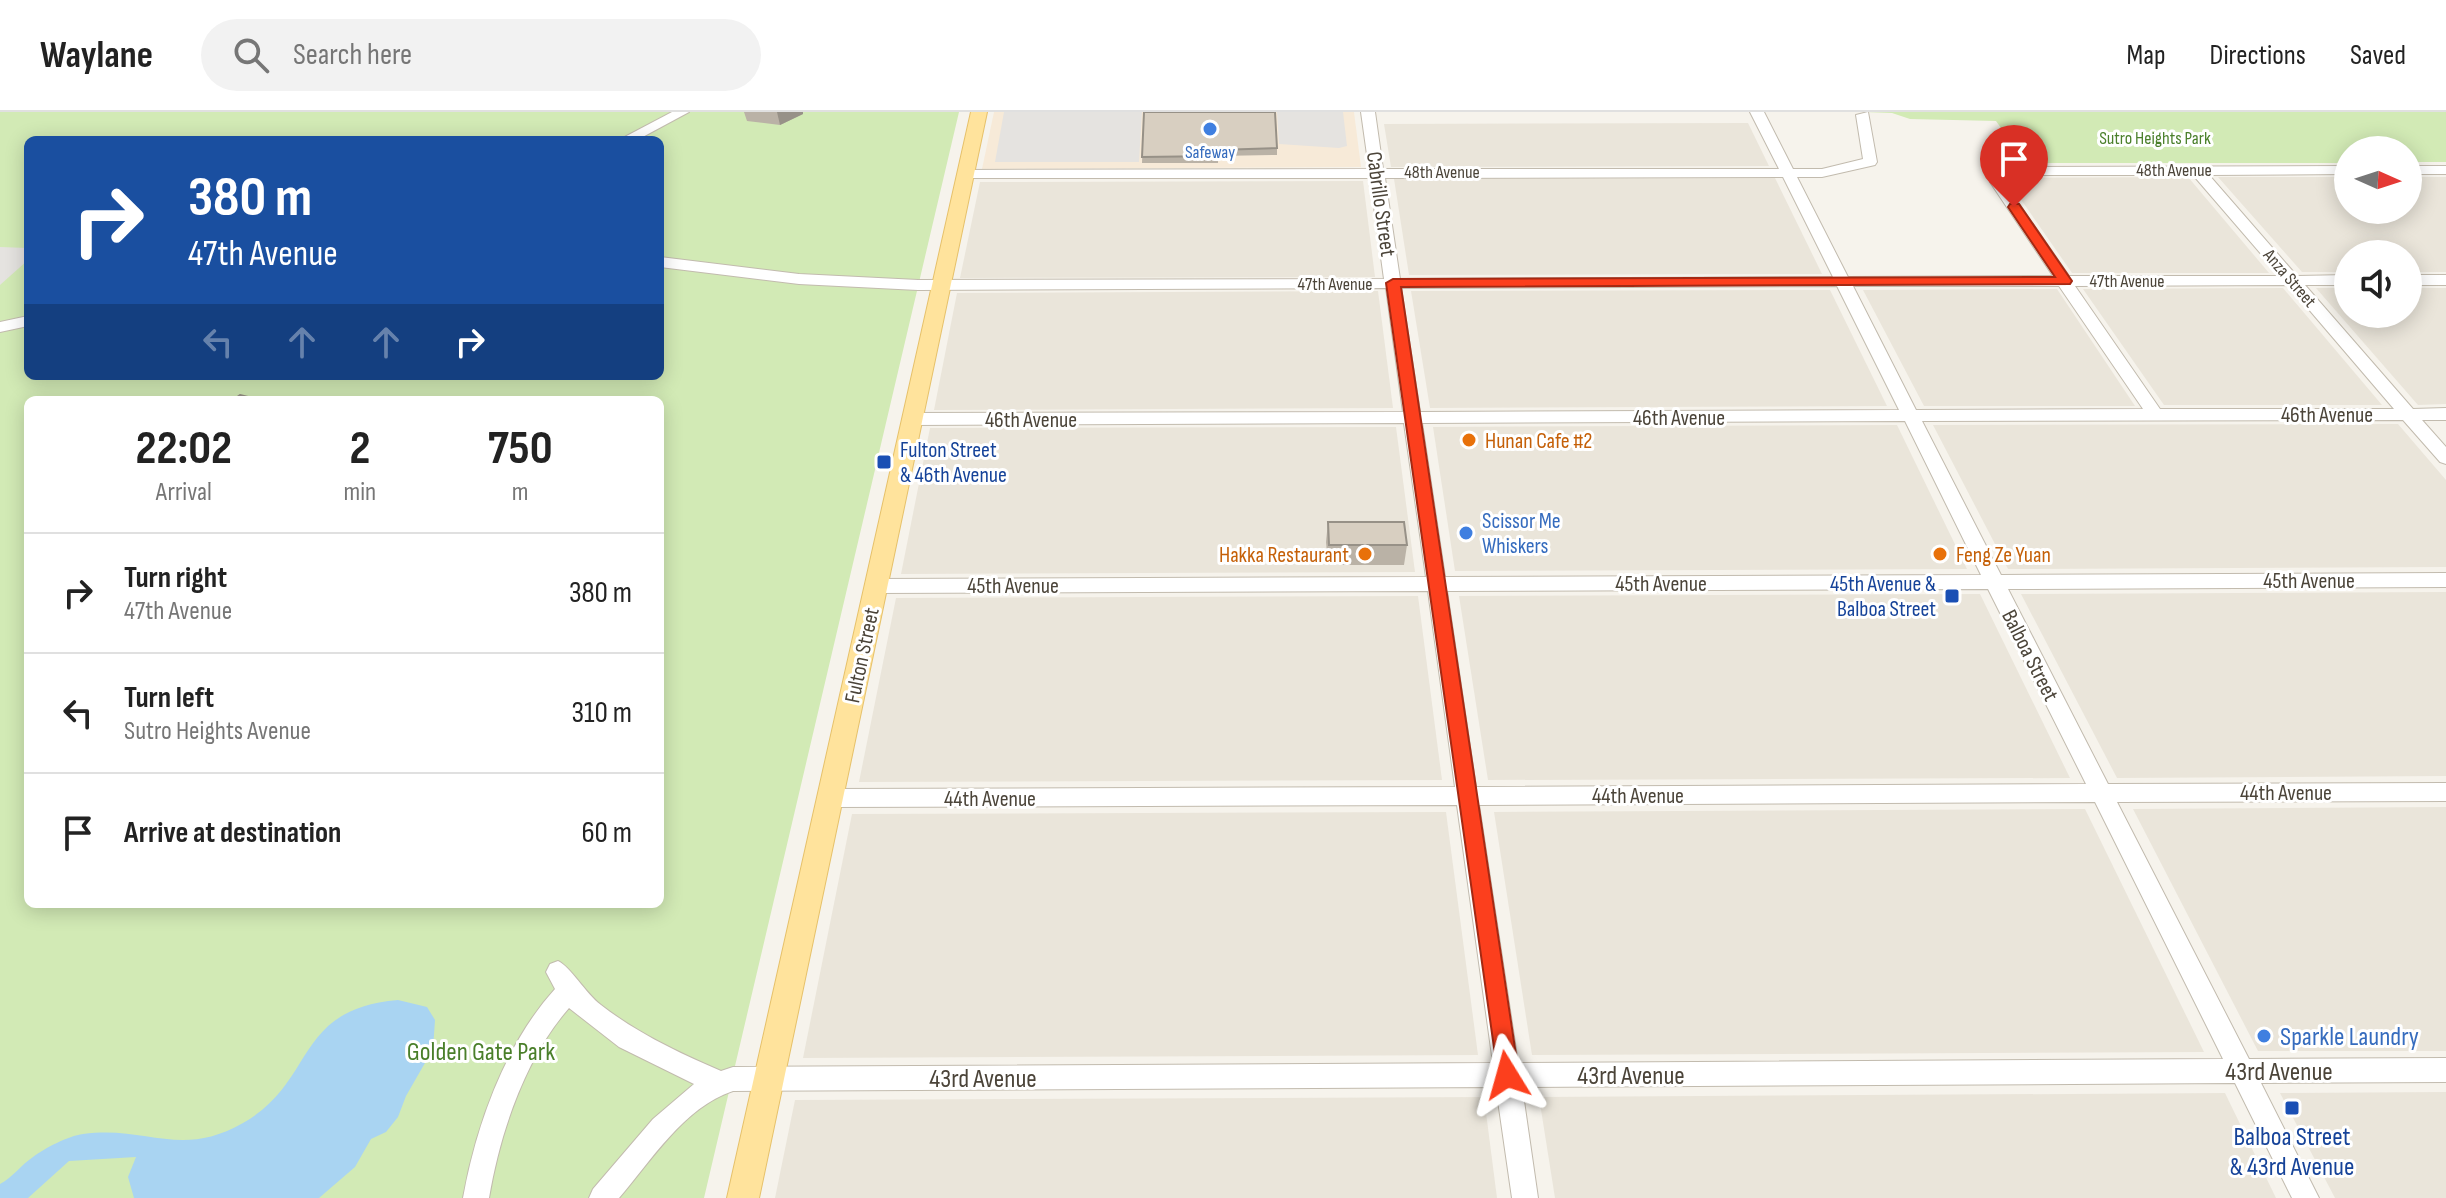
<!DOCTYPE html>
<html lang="en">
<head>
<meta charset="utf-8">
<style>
  :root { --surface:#fff; --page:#f2f2f2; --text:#222; --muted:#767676; --line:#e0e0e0 }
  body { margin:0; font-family:"Sofia Sans Condensed",sans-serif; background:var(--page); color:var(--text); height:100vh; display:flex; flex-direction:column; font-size:30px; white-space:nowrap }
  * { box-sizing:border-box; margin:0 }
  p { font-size:26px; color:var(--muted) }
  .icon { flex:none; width:44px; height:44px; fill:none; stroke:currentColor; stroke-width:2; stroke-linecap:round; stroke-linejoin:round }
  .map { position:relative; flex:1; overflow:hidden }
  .drawer { position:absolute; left:24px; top:284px; width:640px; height:512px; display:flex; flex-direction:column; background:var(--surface); border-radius:12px; box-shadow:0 4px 20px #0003 }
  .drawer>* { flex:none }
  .banner { position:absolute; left:24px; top:24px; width:640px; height:244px; border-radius:12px; box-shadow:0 4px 20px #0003; background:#1a4fa0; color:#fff; overflow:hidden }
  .needle { width:52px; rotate:93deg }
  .fabs { position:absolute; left:2334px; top:24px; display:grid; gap:16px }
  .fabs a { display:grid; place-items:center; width:88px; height:88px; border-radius:50%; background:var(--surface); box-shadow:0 4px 20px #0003; font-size:40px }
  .pin { position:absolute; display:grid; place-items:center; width:68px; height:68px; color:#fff; margin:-82px -34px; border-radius:50% 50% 50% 0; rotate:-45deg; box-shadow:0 0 8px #0007 }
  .pin .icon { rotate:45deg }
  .me { position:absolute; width:88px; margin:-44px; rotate:352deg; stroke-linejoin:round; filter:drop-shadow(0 0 6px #0008) }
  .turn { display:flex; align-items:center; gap:28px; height:168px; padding:0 32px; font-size:36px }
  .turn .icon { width:104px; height:104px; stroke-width:2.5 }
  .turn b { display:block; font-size:56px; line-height:68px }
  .lanes { display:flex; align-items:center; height:76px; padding:0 32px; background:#0003; justify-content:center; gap:40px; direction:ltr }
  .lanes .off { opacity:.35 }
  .eta { display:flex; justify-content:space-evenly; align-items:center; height:136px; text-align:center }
  .eta b { font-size:48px; font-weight:700; line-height:56px }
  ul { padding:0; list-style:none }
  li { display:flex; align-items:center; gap:24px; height:120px; padding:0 32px; border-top:2px solid var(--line) }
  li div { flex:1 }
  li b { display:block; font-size:30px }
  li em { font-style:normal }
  header { display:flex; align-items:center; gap:48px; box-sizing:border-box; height:112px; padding:0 40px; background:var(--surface); border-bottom:2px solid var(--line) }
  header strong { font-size:38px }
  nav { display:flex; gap:44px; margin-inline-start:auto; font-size:28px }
  .search { width:560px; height:72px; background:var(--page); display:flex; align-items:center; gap:20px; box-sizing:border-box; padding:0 28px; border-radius:44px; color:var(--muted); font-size:30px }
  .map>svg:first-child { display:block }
  .residential { fill:#eae5da }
  .commercial { fill:#f7ead8 }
  .green { fill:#d2eab5; fill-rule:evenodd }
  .parking { fill:#e5e3e0 }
  .water { fill:#a9d4f2 }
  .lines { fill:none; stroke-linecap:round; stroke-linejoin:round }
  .minor-casing { stroke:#c2bbae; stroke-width:2 }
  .major-casing { stroke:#e6c16a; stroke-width:2 }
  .minor { fill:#fff; fill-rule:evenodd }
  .major { fill:#ffe39c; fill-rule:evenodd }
  .wall { fill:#bab2a6 }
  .shaded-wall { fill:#979187 }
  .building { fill:#d8cfc1; stroke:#979187; stroke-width:2 }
  .route { fill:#fc3f1d; stroke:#a42913; stroke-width:2 }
  .shop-dot { fill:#3f7fe0; stroke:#fff; stroke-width:3 }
  .food-dot { fill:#e8710a; stroke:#fff; stroke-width:3 }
  .transit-dot { fill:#1a4fb4; stroke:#fff; stroke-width:3 }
  .labels { text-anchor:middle; stroke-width:6; stroke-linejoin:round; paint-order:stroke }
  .far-park-label { font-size:18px; fill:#4a7f2a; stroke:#fff }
  .far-shop-label { font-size:18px; fill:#366cbe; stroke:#fff }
  .far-street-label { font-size:18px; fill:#4b4439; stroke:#fff }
  .street-label { font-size:22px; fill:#4b4439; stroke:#fff }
  .food-label { font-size:22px; fill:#c56008; stroke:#fff; text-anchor:start }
  .transit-label { font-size:22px; fill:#164399; stroke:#fff; text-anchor:start }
  .shop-label { font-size:22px; fill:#366cbe; stroke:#fff; text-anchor:start }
  .near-shop-label { font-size:26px; fill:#366cbe; stroke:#fff; text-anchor:start }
  .near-park-label { font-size:26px; fill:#4a7f2a; stroke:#fff }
  .near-street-label { font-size:26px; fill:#4b4439; stroke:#fff }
  .near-transit-label { font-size:26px; fill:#164399; stroke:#fff }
</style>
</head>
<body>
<header>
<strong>Waylane</strong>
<div class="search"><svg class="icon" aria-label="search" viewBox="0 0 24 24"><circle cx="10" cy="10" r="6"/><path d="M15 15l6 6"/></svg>Search here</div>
<nav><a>Map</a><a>Directions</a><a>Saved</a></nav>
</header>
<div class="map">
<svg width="2446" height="1086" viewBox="0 0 2446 1086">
  <rect width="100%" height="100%" fill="#f6f3ec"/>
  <g class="residential">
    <path d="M 1748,11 L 1769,54 L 1391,55 L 1384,12 Z"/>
    <path d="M 2188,65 L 2269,161 L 2072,161 L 2006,66 Z"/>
    <path d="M 2218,65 L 2348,65 L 2348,98 L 2408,98 L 2408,65 L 2446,65 L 2446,160 L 2408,160 L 2408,142 L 2348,142 L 2348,160 L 2302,160 Z"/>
    <path d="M 1775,66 L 1822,162 L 1409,163 L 1394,67 Z"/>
    <path d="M 1363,69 L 1375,165 L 960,166 L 980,70 Z"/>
    <path d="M 2283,176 L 2382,293 L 2164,293 L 2083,177 Z"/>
    <path d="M 2316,176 L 2348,176 L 2348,202 L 2408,202 L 2408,176 L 2446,176 L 2446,292 L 2418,293 Z"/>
    <path d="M 2057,177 L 2135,294 L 1924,294 L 1863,178 Z"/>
    <path d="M 1830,178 L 1887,294 L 1430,296 L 1411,179 Z"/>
    <path d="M 1378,179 L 1393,296 L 934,298 L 957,181 Z"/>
    <path d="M 2398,312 L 2446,368 L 2446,455 L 2008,457 L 1933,313 Z"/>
    <path d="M 1897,313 L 1967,457 L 1455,459 L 1433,315 Z"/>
    <path d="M 1396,315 L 1415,460 L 901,462 L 930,316 Z"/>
    <path d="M 2446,480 L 2446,664 L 2117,666 L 2021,482 Z"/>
    <path d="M 1980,482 L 2070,666 L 1488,668 L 1459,484 Z"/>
    <path d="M 1418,484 L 1442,668 L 859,670 L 896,486 Z"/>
    <path d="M 2446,695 L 2446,939 L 2258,939 L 2133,697 Z"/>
    <path d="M 2085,697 L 2204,940 L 1532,943 L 1494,700 Z"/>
    <path d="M 1446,700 L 1478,943 L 803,946 L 852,702 Z"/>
    <path d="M 2446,980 L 2446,1086 L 2335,1086 L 2280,981 Z"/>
    <path d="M 2225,981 L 2276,1086 L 1555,1086 L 1539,985 Z"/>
    <path d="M 1484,985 L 1497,1086 L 775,1086 L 795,988 Z"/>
  </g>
  <path class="commercial" d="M 994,0 L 1354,0 L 1361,55 L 982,57 Z"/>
  <g class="green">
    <path d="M 0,0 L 959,0 L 704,1086 L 0,1086 ZM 28,28 L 660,28 L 660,264 L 28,264 ZM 28,288 L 660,288 L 660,792 L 28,792 Z"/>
    <path d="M 1865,0 L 2446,0 L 2446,50 L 2408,50 L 2408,38 L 2348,38 L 2348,51 L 2026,51 L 1996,9 L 1910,7 L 1892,1 Z"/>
  </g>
  <g class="parking">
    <path d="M 1004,0 L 1142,0 L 1139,50 L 995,50 Z"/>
    <path d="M 1277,0 L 1343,0 L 1347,34 L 1339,36 L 1279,32 Z"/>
    <path d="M 0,135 L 28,136 L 28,148 L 0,173 Z"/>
  </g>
  <path class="water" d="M 398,888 L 427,895 L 435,908 L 433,937 L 406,984 L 398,1005 L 386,1020 L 371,1027 L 355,1055 L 319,1086 L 134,1086 L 128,1065 L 136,1045 L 69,1049 L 28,1086 L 0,1086 L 0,1072 C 13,1065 21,1053 33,1045 C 45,1036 68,1024 83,1022 C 147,1013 180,1047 243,1011 C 317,969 293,897 398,888 Z"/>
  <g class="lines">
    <defs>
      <g id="minor">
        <path d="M 672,0 L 689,0 L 637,28 L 619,28 Z"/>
        <path d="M 1361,0 L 1375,0 L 1383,57 L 1779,57 L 1750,0 L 1764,0 L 1793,57 L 1822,57 L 1863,47 L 1856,3 L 1868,0 L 1877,50 L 1875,53 L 1822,65 L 1797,65 L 1848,165 L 2053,164 L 1990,70 L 1992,61 L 2016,55 L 2348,54 L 2348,62 L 2209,63 L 2297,164 L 2348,163 L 2348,173 L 2305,173 L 2413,297 L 2446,296 L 2446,308 L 2422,308 L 2446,335 L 2446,352 L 2440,350 L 2403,308 L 1922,309 L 2001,463 L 2446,461 L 2446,475 L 2008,477 L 2108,672 L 2446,671 L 2446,689 L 2117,690 L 2249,947 L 2446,946 L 2446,970 L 2261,971 L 2319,1086 L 2292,1086 L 2235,971 L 1522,975 L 1538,1086 L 1512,1086 L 1496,975 L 733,979 C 684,995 651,1049 619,1086 L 589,1086 L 593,1077 L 653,1007 L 694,972 L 619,935 L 569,896 C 525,946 500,1021 489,1086 L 463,1086 C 476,1014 505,932 555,877 L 546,860 L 550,852 L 558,849 C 570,854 586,882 601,893 C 637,921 679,941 721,959 L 733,955 L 1493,951 L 1457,693 L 830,695 L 822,692 L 819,686 L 822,680 L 830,677 L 1455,675 L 1428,479 L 876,481 L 866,474 L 876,467 L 1426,465 L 1404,311 L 912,313 L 903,307 L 912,301 L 1403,300 L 1386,176 L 918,178 L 799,172 L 660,155 L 660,145 L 799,162 L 918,168 L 1384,167 L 1370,66 L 965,66 L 958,62 L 965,58 L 1369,57 ZM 2016,63 L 2193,63 L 2280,164 L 2069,164 L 2004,70 L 2004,66 ZM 1783,65 L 1833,165 L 1400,167 L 1385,66 ZM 2288,173 L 2394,297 L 2160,297 L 2075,174 ZM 1837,174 L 1899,298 L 1420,300 L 1401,176 ZM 1853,174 L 2059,174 L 2143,297 L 1916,298 ZM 1905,309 L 1981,463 L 1445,465 L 1422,311 ZM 1988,477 L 2086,672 L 1476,675 L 1447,479 ZM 2095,690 L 2223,947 L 1518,951 L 1479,693 Z"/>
        <rect x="2408" y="54" width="38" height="8"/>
        <rect x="2408" y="163" width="38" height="10"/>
        <path d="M 28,204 L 28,214 L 0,220 L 0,210 Z"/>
      </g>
      <path id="major" d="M 971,0 L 987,0 L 759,1086 L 727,1086 Z"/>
    </defs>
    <use href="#minor" class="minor-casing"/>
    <use href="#major" class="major-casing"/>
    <use href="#minor" class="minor"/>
    <use href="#major" class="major"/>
  </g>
  <g class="wall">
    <path d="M 744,0 L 803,0 L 803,2 L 780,13 L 747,9 Z"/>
    <path d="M 1144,0 L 1277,36 L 1277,43 L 1218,44 L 1218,51 L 1142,51 Z"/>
    <path d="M 1328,410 L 1407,433 L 1404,453 L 1328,453 L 1326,430 Z"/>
  </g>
  <path class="shaded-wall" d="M 777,0 L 803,0 L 803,2 L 780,13 Z"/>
  <g class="building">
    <path d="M 1144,0 L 1275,0 L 1277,36 L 1218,38 L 1218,44 L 1142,45 Z"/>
    <path d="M 240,283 L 260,288 L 233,288 Z"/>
    <path d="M 1328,410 L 1404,410 L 1407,433 L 1329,433 Z"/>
  </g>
  <path class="route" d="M 2010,92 L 2019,92 L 2072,169 L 2070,172 L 1401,175 L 1519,963 L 1516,971 L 1507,974 L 1499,971 L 1386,171 L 1393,167 L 2055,165 L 2008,95 Z"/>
  <g class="shop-dot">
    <circle cx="1210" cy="17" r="8"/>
    <circle cx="1466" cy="421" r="8"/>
    <circle cx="2264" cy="924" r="8"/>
  </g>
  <g class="food-dot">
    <circle cx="1469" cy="328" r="8"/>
    <circle cx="1365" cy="442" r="8"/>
    <circle cx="1940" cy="442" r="8"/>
  </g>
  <g class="transit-dot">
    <rect x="876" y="342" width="16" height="16" rx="4"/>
    <rect x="1944" y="476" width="16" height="16" rx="4"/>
    <rect x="2284" y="988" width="16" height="16" rx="4"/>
  </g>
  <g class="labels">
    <g class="far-park-label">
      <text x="2155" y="32">Sutro Heights Park</text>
    </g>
    <g class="far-shop-label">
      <text x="1210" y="46">Safeway</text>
    </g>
    <g class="far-street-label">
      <text x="2174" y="64">48th Avenue</text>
      <text x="1442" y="66">48th Avenue</text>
      <text transform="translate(2290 166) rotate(49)" y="6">Anza Street</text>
      <text x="2127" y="175">47th Avenue</text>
      <text x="1335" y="178">47th Avenue</text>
    </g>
    <g class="street-label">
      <text transform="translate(1382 92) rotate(82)" y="8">Cabrillo Street</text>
      <text x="2327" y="310">46th Avenue</text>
      <text x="1679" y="313">46th Avenue</text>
      <text x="1031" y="315">46th Avenue</text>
      <text x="2309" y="476">45th Avenue</text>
      <text x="1661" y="479">45th Avenue</text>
      <text x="1013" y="481">45th Avenue</text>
      <text transform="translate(861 543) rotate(-78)" y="8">Fulton Street</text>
      <text transform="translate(2031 543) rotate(63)" y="8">Balboa Street</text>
      <text x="2286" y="688">44th Avenue</text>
      <text x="1638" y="691">44th Avenue</text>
      <text x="990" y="694">44th Avenue</text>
    </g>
    <g class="food-label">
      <text x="1485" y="336">Hunan Cafe #2</text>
      <text x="1349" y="450" text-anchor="end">Hakka Restaurant</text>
      <text x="1956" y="450">Feng Ze Yuan</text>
    </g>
    <g class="transit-label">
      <text x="900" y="345">Fulton Street<tspan x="900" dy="25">&amp; 46th Avenue</tspan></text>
      <text x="1936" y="479" text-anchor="end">45th Avenue &amp;<tspan x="1936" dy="25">Balboa Street</tspan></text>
    </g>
    <g class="shop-label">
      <text x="1482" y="416">Scissor Me<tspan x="1482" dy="25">Whiskers</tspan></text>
    </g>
    <g class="near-shop-label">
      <text x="2280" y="933">Sparkle Laundry</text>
    </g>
    <g class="near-park-label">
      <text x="481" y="948">Golden Gate Park</text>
    </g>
    <g class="near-street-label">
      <text x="2279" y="968">43rd Avenue</text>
      <text x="1631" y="972">43rd Avenue</text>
      <text x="983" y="975">43rd Avenue</text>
    </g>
    <g class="near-transit-label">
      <text x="2292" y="1033">Balboa Street<tspan x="2292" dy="30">&amp; 43rd Avenue</tspan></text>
    </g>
  </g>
</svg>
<div class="fabs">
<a><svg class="needle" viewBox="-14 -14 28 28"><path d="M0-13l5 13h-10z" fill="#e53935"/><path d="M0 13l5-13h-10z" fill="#767676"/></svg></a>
<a><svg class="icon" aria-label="sound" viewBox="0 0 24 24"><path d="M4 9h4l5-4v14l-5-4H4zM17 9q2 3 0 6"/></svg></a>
</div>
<div class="pin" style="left:2014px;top:95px;background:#d93025"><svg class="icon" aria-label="arrive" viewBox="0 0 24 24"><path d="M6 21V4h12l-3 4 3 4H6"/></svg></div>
<svg class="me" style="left:1507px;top:963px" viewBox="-20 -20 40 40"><path d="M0-17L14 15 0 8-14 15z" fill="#fc3f1d" stroke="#fff" stroke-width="4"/></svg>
<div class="banner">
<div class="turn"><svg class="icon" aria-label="right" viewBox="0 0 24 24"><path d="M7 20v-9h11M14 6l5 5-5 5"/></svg><div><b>380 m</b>47th Avenue</div></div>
<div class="lanes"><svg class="icon off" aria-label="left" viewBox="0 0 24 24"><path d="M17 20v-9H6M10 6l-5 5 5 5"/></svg><svg class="icon off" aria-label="ahead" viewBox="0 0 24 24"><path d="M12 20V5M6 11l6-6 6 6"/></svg><svg class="icon off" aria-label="ahead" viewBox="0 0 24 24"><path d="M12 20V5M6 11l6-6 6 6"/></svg><svg class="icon" aria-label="right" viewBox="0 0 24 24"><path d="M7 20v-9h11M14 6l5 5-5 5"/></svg></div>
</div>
<section class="drawer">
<div class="eta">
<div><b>22:02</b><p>Arrival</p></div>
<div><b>2</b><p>min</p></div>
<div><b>750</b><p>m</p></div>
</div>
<ul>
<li><svg class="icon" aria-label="right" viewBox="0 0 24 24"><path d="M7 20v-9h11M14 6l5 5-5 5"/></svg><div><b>Turn right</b><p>47th Avenue</p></div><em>380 m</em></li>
<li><svg class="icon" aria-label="left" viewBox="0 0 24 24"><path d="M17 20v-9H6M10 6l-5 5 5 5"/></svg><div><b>Turn left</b><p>Sutro Heights Avenue</p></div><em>310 m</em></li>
<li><svg class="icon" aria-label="arrive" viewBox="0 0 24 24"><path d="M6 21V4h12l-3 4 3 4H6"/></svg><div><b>Arrive at destination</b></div><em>60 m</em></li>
</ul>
</section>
</div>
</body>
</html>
